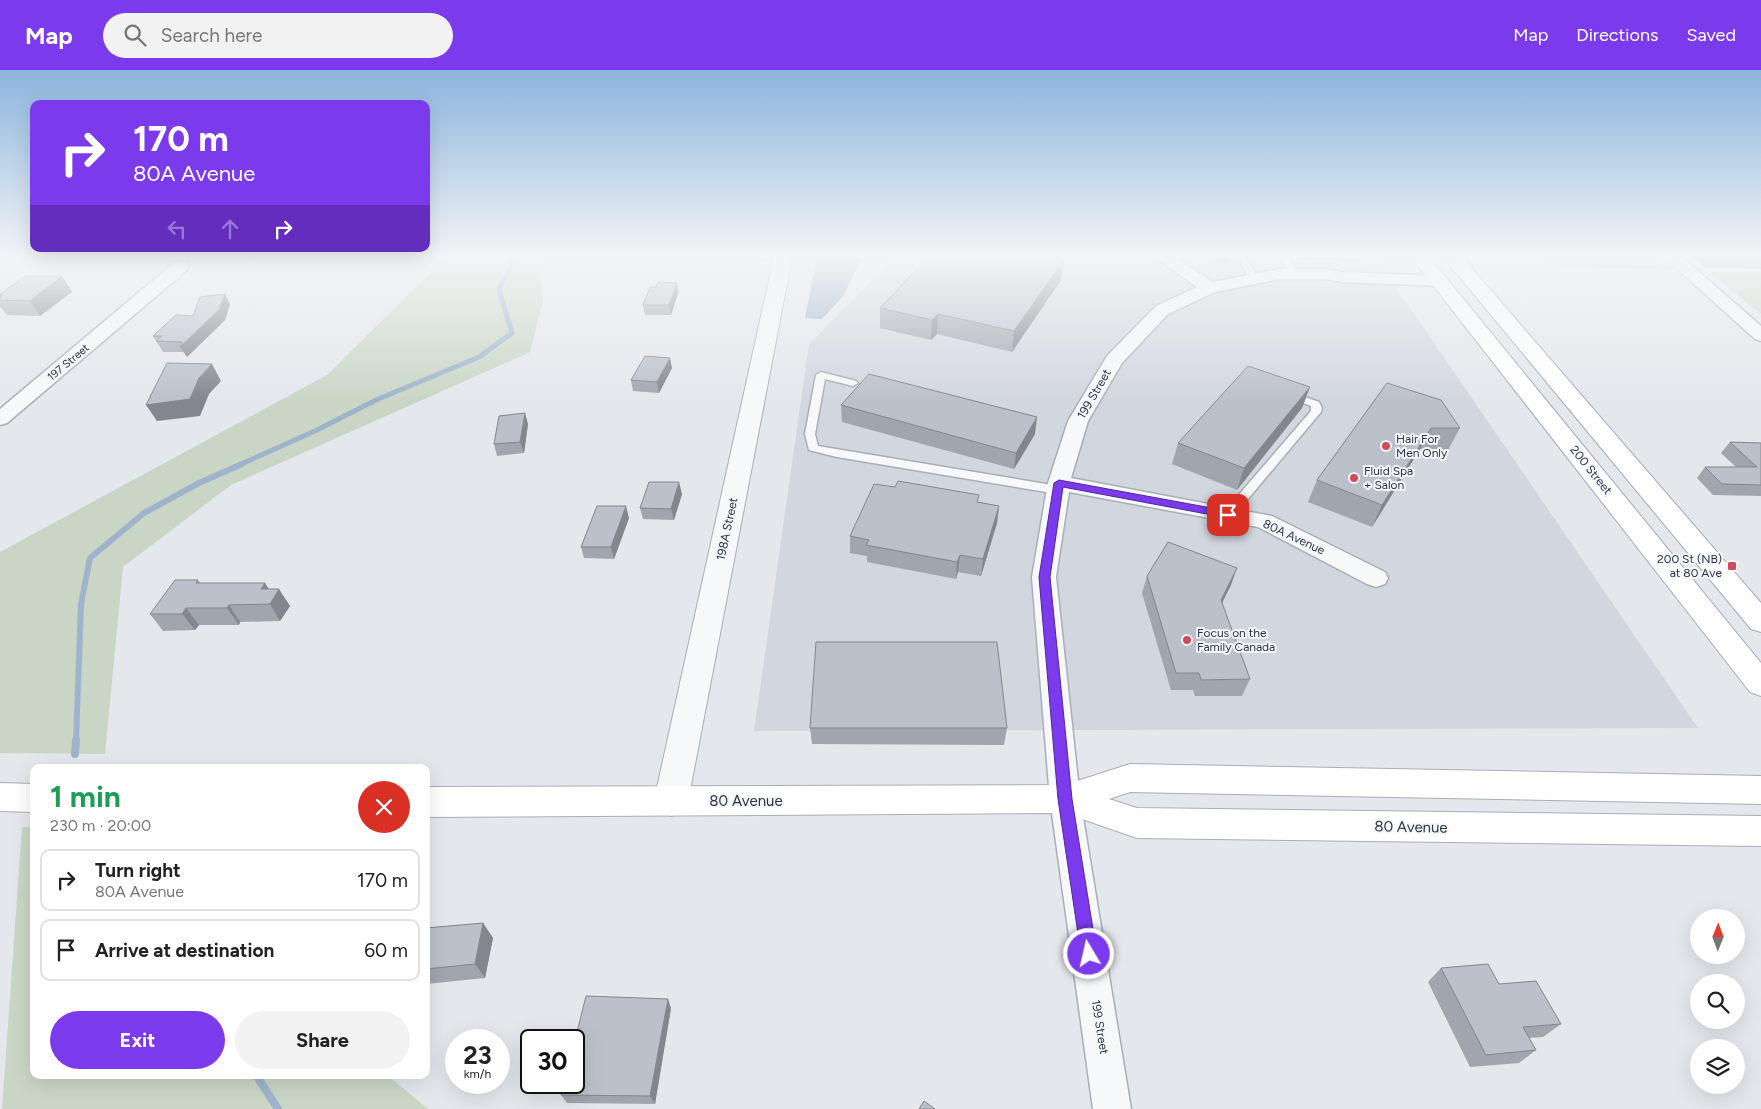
<!DOCTYPE html>
<html lang="en">
<head>
<meta charset="utf-8">
<style>
  :root { --surface:#fff; --page:#f2f2f2; --text:#222; --muted:#767676; --line:#e0e0e0; --accent:#7c3aed }
  body { margin:0; font-family:Figtree,sans-serif; background:var(--page); color:var(--text); height:100vh; display:flex; flex-direction:column; font-size:19px; white-space:nowrap }
  * { box-sizing:border-box; margin:0 }
  p { font-size:16px; color:var(--muted) }
  .icon { flex:none; width:28px; height:28px; fill:none; stroke:currentColor; stroke-width:2; stroke-linecap:round; stroke-linejoin:round }
  .map { position:relative; flex:1; overflow:hidden }
  .side { position:absolute; left:30px; top:694px; width:400px; height:315px; display:flex; flex-direction:column; background:var(--surface); border-radius:10px; box-shadow:0 5px 20px #0002 }
  .side>* { flex:none }
  .hud { position:absolute; left:30px; top:30px; width:400px; height:152px; border-radius:10px; box-shadow:0 5px 20px #0002; background:#7c3aed; color:#fff; overflow:hidden }
  .needle { width:32px; rotate:1deg }
  .controls { position:absolute; left:1690px; top:839px; display:grid; gap:10px }
  .controls a { display:grid; place-items:center; width:55px; height:55px; border-radius:50%; background:var(--surface); box-shadow:0 5px 20px #0002; font-size:25px }
  .speed { position:absolute; left:445px; top:959px; display:flex; gap:10px; font-size:25px; font-weight:700; text-align:center }
  .speed>* { display:grid; place-content:center; width:65px; height:65px; border-radius:50%; background:var(--surface); box-shadow:0 5px 20px #0002; line-height:1 }
  .speed small { font-size:12px; font-weight:400 }
  .speed .limit { border:2px solid #111; border-radius:8px; background:#fff; color:#111 }
  .pin { position:absolute; display:grid; place-items:center; width:42px; height:42px; color:#fff; margin:-21px; border-radius:10px; box-shadow:0 2px 8px #0006 }
  .me { position:absolute; width:55px; margin:-28px; rotate:351deg; stroke-linejoin:round; filter:drop-shadow(0 0 4px #0008) }
  .turn { display:flex; align-items:center; gap:18px; height:105px; padding:0 20px; font-size:22px }
  .turn .icon { width:65px; height:65px; stroke-width:2.5 }
  .turn b { display:block; font-size:35px; line-height:42px }
  .lanes { display:flex; align-items:center; height:48px; padding:0 20px; background:#0003; justify-content:center; gap:25px; direction:ltr }
  .lanes .off { opacity:.35 }
  .round { display:grid; place-items:center; flex:none; width:52px; height:52px; border-radius:26px; background:var(--page) }
  .overview { display:flex; align-items:center; justify-content:space-between; height:85px; padding:0 20px }
  h1 { font-size:30px; font-weight:700; line-height:38px; color:#1e9e55 }
  .action { display:flex; gap:10px; margin-top:auto; padding:10px 20px }
  .action a { flex:1; height:58px; border-radius:30px; background:var(--accent); color:#fff; font-size:20px; font-weight:700; line-height:58px; text-align:center }
  .action a+a { background:var(--page); color:var(--text) }
  ul { padding:0; list-style:none }
  li { display:flex; align-items:center; gap:15px; height:62px; margin:0 10px 8px; padding:0 10px; border:2px solid var(--line); border-radius:10px }
  li div { flex:1 }
  li b { display:block; font-size:19px }
  li em { font-style:normal }
  header { display:flex; align-items:center; gap:30px; box-sizing:border-box; height:70px; padding:0 25px; background:var(--accent); color:#fff }
  header strong { font-size:24px }
  nav { display:flex; gap:28px; margin-inline-start:auto; font-size:18px }
  .search { width:350px; height:45px; background:var(--page); display:flex; align-items:center; gap:12px; box-sizing:border-box; padding:0 18px; border-radius:28px; color:var(--muted); font-size:19px }
  .map>svg:first-child { display:block }
  .built { fill:#d2d6de }
  .green { fill:#c9d6c5 }
  .water { fill:#9fb4cc }
  .lines { fill:none; stroke-linecap:round; stroke-linejoin:round }
  .stream-far2 { stroke:#9fb4cc; stroke-width:5 }
  .stream-far1 { stroke:#9fb4cc; stroke-width:6 }
  .stream { stroke:#9fb4cc; stroke-width:8 }
  .service-casing { stroke:#a9aeb7; stroke-width:3 }
  .minor-casing { stroke:#a9aeb7; stroke-width:3 }
  .tertiary-casing { stroke:#a9aeb7; stroke-width:2 }
  .secondary-casing { stroke:#a9aeb7; stroke-width:2 }
  .primary-casing { stroke:#a3abb8; stroke-width:2 }
  .service { fill:#f7f8fa; fill-rule:evenodd }
  .minor { fill:#f7f8fa; fill-rule:evenodd }
  .tertiary { fill:#f7f8fa; fill-rule:evenodd }
  .secondary { fill:#fff; fill-rule:evenodd }
  .primary { fill:#fff; fill-rule:evenodd }
  .wall { fill:#a1a5ae }
  .shaded-wall { fill:#83868d }
  .building { fill:#bbc0ca; stroke:#83868d }
  .route { fill:#7c3aed; stroke:#51269a }
  .poi-dot { fill:#d1495b; stroke:#f4f6f9; stroke-width:2 }
  .labels { text-anchor:middle; stroke-width:4; stroke-linejoin:round; paint-order:stroke }
  .far-street-label { font-size:11px; fill:#2b3445; stroke:#f4f6f9 }
  .street-label { font-size:12px; fill:#2b3445; stroke:#f4f6f9 }
  .poi-label { font-size:12px; fill:#2b3445; stroke:#f4f6f9; text-anchor:start }
  .near-street-label { font-size:15px; fill:#2b3445; stroke:#f4f6f9 }
</style>
</head>
<body>
<header>
<strong>Map</strong>
<div class="search"><svg class="icon" aria-label="search" viewBox="0 0 24 24"><circle cx="10" cy="10" r="6"/><path d="M15 15l6 6"/></svg>Search here</div>
<nav><a>Map</a><a>Directions</a><a>Saved</a></nav>
</header>
<div class="map">
<svg width="1761" height="1039" viewBox="0 0 1761 1039">
  <rect width="100%" height="100%" fill="#e4e7ec"/>
  <path class="built" d="M 900,187 L 1375,187 L 1698,658 L 754,661 L 809,274 L 894,189 Z"/>
  <g class="green">
    <path d="M 438,187 L 538,187 L 543,231 L 530,282 L 231,415 L 123,497 L 105,684 L 0,683 L 0,482 L 327,305 L 430,203 Z"/>
    <path d="M 1459,187 L 1472,187 L 1477,192 L 1658,195 L 1650,187 L 1665,187 L 1679,199 L 1467,196 Z"/>
    <path d="M 1709,202 L 1761,202 L 1761,244 Z"/>
    <path d="M 22,757 L 34,757 L 34,1005 L 387,1005 L 428,1039 L 2,1039 Z"/>
  </g>
  <path class="water" d="M 817,187 L 869,187 L 860,192 L 843,226 L 822,249 L 805,248 Z"/>
  <g class="lines">
    <path class="stream-far2" d="M 239,395 L 315,361 L 376,330 L 479,287 L 512,263 L 499,219 L 512,195 L 513,187"/>
    <path class="stream-far1" d="M 76,671 L 81,534 L 90,488 L 144,443 L 199,413 L 242,394"/>
    <g class="stream">
      <path d="M 75,684 L 76,670"/>
      <path d="M 256,1005 L 278,1039"/>
    </g>
    <defs>
      <g id="service">
        <path d="M 741,187 L 786,187 L 787,188 L 783,190 L 745,189 Z"/>
        <path d="M 1238,187 L 1246,187 L 1258,209 L 1257,211 L 1251,211 Z"/>
        <path d="M 1280,187 L 1288,187 L 1299,204 L 1298,206 L 1292,206 Z"/>
        <path d="M 821,302 L 856,311 L 858,313 L 853,316 L 825,309 L 815,364 L 818,376 L 1058,416 L 1064,420 L 1058,424 L 837,387 L 809,380 L 805,364 L 816,305 Z"/>
        <path d="M 1291,322 L 1319,332 L 1322,338 L 1321,342 L 1232,448 L 1224,448 L 1222,445 L 1224,442 L 1311,341 L 1311,336 L 1287,327 L 1286,325 Z"/>
      </g>
      <g id="minor">
        <path d="M 1155,187 L 1174,187 L 1213,212 L 1280,199 L 1326,199 L 1342,202 L 1439,206 L 1445,207 L 1447,211 L 1445,215 L 1439,216 L 1342,212 L 1326,209 L 1280,209 L 1215,222 L 1168,244 L 1122,293 L 1088,351 L 1071,408 L 1272,446 L 1385,502 L 1388,508 L 1385,514 L 1376,517 L 1367,514 L 1258,457 L 1069,422 L 1056,507 L 1080,729 L 1131,1039 L 1093,1039 L 1050,729 L 1032,507 L 1048,413 L 1068,351 L 1107,286 L 1156,236 L 1197,217 Z"/>
        <path d="M 1664,187 L 1682,187 L 1761,256 L 1761,271 L 1755,269 Z"/>
        <path d="M 181,191 L 187,192 L 189,196 L 187,200 L 7,353 L 0,355 L 0,339 L 175,192 Z"/>
      </g>
      <path id="tertiary" d="M 774,187 L 792,187 L 688,731 L 683,741 L 671,746 L 659,741 L 654,731 Z"/>
      <g id="secondary">
        <path d="M 1130,694 L 1761,706 L 1761,734 L 1130,722 L 1109,729 L 1137,738 L 1761,746 L 1761,776 L 1137,768 L 1065,743 L 426,747 L 426,717 L 1065,715 Z"/>
        <path d="M 0,713 L 34,714 L 34,742 L 0,741 Z"/>
      </g>
      <g id="primary">
        <path d="M 1411,187 L 1429,187 L 1761,593 L 1761,626 L 1750,622 Z"/>
        <path d="M 1443,187 L 1462,187 L 1761,533 L 1761,562 L 1751,559 Z"/>
      </g>
    </defs>
    <use href="#service" class="service-casing"/>
    <use href="#minor" class="minor-casing"/>
    <use href="#tertiary" class="tertiary-casing"/>
    <use href="#secondary" class="secondary-casing"/>
    <use href="#primary" class="primary-casing"/>
    <use href="#service" class="service"/>
    <use href="#minor" class="minor"/>
    <use href="#tertiary" class="tertiary"/>
    <use href="#secondary" class="secondary"/>
    <use href="#primary" class="primary"/>
  </g>
  <g class="wall">
    <path d="M 1207,187 L 1236,187 L 1235,190 L 1219,194 Z"/>
    <path d="M 1298,187 L 1361,187 L 1360,191 L 1300,190 Z"/>
    <path d="M 1692,187 L 1761,187 L 1761,199 L 1706,198 Z"/>
    <path d="M 1064,190 L 1061,210 L 1012,282 L 937,264 L 931,270 L 880,258 L 880,238 Z"/>
    <path d="M 62,206 L 72,222 L 40,246 L 7,245 L 0,236 L 0,224 Z"/>
    <path d="M 656,217 L 678,223 L 671,245 L 645,245 L 643,235 Z"/>
    <path d="M 230,234 L 225,250 L 187,287 L 184,282 L 163,282 L 153,266 L 193,246 Z"/>
    <path d="M 672,298 L 659,323 L 633,321 L 631,310 Z"/>
    <path d="M 1387,313 L 1460,358 L 1448,380 L 1420,379 L 1372,457 L 1308,432 L 1317,410 Z"/>
    <path d="M 1310,317 L 1302,338 L 1237,420 L 1172,394 L 1178,373 Z"/>
    <path d="M 841,335 L 1035,364 L 1014,399 L 842,352 Z"/>
    <path d="M 528,354 L 524,383 L 497,386 L 494,374 Z"/>
    <path d="M 1730,372 L 1761,373 L 1761,426 L 1713,425 L 1697,408 L 1705,397 L 1736,397 L 1721,383 Z"/>
    <path d="M 682,424 L 674,450 L 643,449 L 640,438 Z"/>
    <path d="M 979,432 L 999,436 L 997,453 L 981,506 L 958,502 L 956,509 L 867,492 L 867,486 L 850,483 L 850,466 Z"/>
    <path d="M 629,448 L 614,489 L 584,488 L 581,477 Z"/>
    <path d="M 1147,506 L 1231,515 L 1222,533 L 1250,609 L 1242,626 L 1195,626 L 1193,620 L 1171,620 L 1142,523 Z"/>
    <path d="M 198,510 L 200,513 L 269,519 L 290,536 L 280,551 L 240,552 L 239,555 L 199,555 L 195,560 L 163,561 L 150,544 Z"/>
    <path d="M 810,658 L 1007,658 L 1004,675 L 812,674 Z"/>
    <path d="M 483,853 L 493,868 L 485,908 L 426,914 L 426,858 Z"/>
    <path d="M 1441,898 L 1499,914 L 1561,954 L 1543,967 L 1529,968 L 1536,980 L 1519,993 L 1470,997 L 1428,912 Z"/>
    <path d="M 671,938 L 655,1034 L 567,1033 L 561,1025 Z"/>
  </g>
  <g class="shaded-wall">
    <path d="M 1221,187 L 1236,187 L 1235,190 L 1219,194 Z"/>
    <path d="M 1064,190 L 1061,210 L 1012,282 L 1014,261 Z"/>
    <path d="M 62,206 L 72,222 L 40,246 L 30,231 Z"/>
    <path d="M 677,213 L 678,223 L 671,245 L 669,235 Z"/>
    <path d="M 225,224 L 230,234 L 225,250 L 187,287 L 180,277 Z"/>
    <path d="M 938,244 L 937,264 L 931,270 L 932,250 Z"/>
    <path d="M 670,288 L 672,298 L 659,323 L 657,312 Z"/>
    <path d="M 212,294 L 221,311 L 209,324 L 200,346 L 157,351 L 146,335 L 199,308 Z"/>
    <path d="M 1310,317 L 1302,338 L 1237,420 L 1244,398 Z"/>
    <path d="M 525,343 L 528,354 L 524,383 L 520,372 Z"/>
    <path d="M 1037,347 L 1035,364 L 1014,399 L 1016,383 Z"/>
    <path d="M 1431,358 L 1420,379 L 1372,457 L 1382,435 Z"/>
    <path d="M 679,412 L 682,424 L 674,450 L 671,439 Z"/>
    <path d="M 626,436 L 629,448 L 614,489 L 611,477 Z"/>
    <path d="M 999,436 L 997,453 L 981,506 L 983,489 Z"/>
    <path d="M 960,485 L 958,502 L 956,509 L 957,492 Z"/>
    <path d="M 1237,498 L 1231,515 L 1215,547 L 1221,530 Z"/>
    <path d="M 265,513 L 274,527 L 279,519 L 290,536 L 280,551 L 270,534 L 261,519 Z"/>
    <path d="M 229,535 L 240,552 L 239,555 L 227,538 Z"/>
    <path d="M 186,538 L 199,555 L 195,560 L 182,544 Z"/>
    <path d="M 483,853 L 493,868 L 485,908 L 475,894 Z"/>
    <path d="M 668,929 L 671,938 L 655,1034 L 650,1026 Z"/>
  </g>
  <g class="building">
    <path d="M 929,187 L 1050,187 L 1064,190 L 1014,261 L 938,244 L 932,250 L 880,238 Z"/>
    <path d="M 1711,187 L 1761,187 L 1761,189 L 1712,188 Z"/>
    <path d="M 25,206 L 62,206 L 30,231 L 0,230 L 0,227 L 3,225 L 0,224 Z"/>
    <path d="M 658,212 L 677,213 L 669,235 L 643,235 L 650,217 L 656,217 Z"/>
    <path d="M 225,224 L 219,240 L 180,277 L 182,272 L 156,271 L 162,266 L 153,266 L 176,245 L 193,246 L 200,227 Z"/>
    <path d="M 645,286 L 670,288 L 657,312 L 631,310 Z"/>
    <path d="M 167,293 L 212,294 L 199,308 L 190,329 L 146,335 Z"/>
    <path d="M 1248,296 L 1310,317 L 1244,398 L 1178,373 Z"/>
    <path d="M 869,304 L 1037,347 L 1016,383 L 841,335 Z"/>
    <path d="M 1387,313 L 1441,330 L 1460,358 L 1431,358 L 1382,435 L 1317,410 Z"/>
    <path d="M 525,343 L 520,372 L 494,374 L 499,346 Z"/>
    <path d="M 1730,372 L 1761,373 L 1761,415 L 1722,414 L 1705,397 L 1757,397 Z"/>
    <path d="M 898,411 L 979,425 L 977,432 L 999,436 L 983,489 L 960,485 L 957,492 L 866,475 L 869,470 L 850,466 L 874,414 L 895,417 Z"/>
    <path d="M 649,412 L 679,412 L 671,439 L 640,438 Z"/>
    <path d="M 597,436 L 626,436 L 611,477 L 581,477 Z"/>
    <path d="M 1168,472 L 1237,498 L 1221,530 L 1250,609 L 1201,610 L 1199,603 L 1176,603 L 1147,506 Z"/>
    <path d="M 175,510 L 198,510 L 196,513 L 265,513 L 261,519 L 279,519 L 270,534 L 229,535 L 227,538 L 186,538 L 182,544 L 150,544 Z"/>
    <path d="M 816,572 L 997,572 L 1007,658 L 810,658 Z"/>
    <path d="M 483,853 L 475,894 L 426,899 L 426,858 Z"/>
    <path d="M 1488,894 L 1499,914 L 1536,911 L 1561,954 L 1523,957 L 1536,980 L 1486,985 L 1441,898 Z"/>
    <path d="M 586,926 L 668,929 L 650,1026 L 561,1025 L 564,1012 L 574,1012 L 574,974 Z"/>
    <path d="M 924,1031 L 935,1039 L 919,1039 Z"/>
  </g>
  <linearGradient id="sky" x2="0" y2="1"><stop stop-color="#8bb4dd"/><stop offset="0.56" stop-color="#f3f4f6"/><stop offset="1" stop-color="#f3f4f6" stop-opacity="0"/></linearGradient>
  <rect width="1761" height="332" fill="url(#sky)"/>
  <path class="route" d="M 1059,410 L 1228,441 L 1233,445 L 1228,448 L 1063,417 L 1050,507 L 1072,729 L 1097,884 L 1094,890 L 1089,892 L 1083,890 L 1081,884 L 1058,729 L 1039,507 L 1054,413 Z"/>
  <g class="poi-dot">
    <circle cx="1386" cy="376" r="5"/>
    <circle cx="1354" cy="408" r="5"/>
    <rect x="1727" y="491" width="10" height="10" rx="2.5"/>
    <circle cx="1187" cy="570" r="5"/>
  </g>
  <g class="labels">
    <g class="far-street-label">
      <text transform="translate(68 292) rotate(-40)" y="4">197 Street</text>
    </g>
    <g class="street-label">
      <text transform="translate(1094 324) rotate(-60)" y="4">199 Street</text>
      <text transform="translate(1591 400) rotate(51)" y="4">200 Street</text>
      <text transform="translate(727 459) rotate(-78)" y="4">198A Street</text>
      <text transform="translate(1294 467) rotate(25)" y="4">80A Avenue</text>
      <text transform="translate(1100 957) rotate(81)" y="4">199 Street</text>
    </g>
    <g class="poi-label">
      <text x="1396" y="373">Hair For<tspan x="1396" dy="14">Men Only</tspan></text>
      <text x="1364" y="405">Fluid Spa<tspan x="1364" dy="14">+ Salon</tspan></text>
      <text x="1722" y="493" text-anchor="end">200 St (NB)<tspan x="1722" dy="14">at 80 Ave</tspan></text>
      <text x="1197" y="567">Focus on the<tspan x="1197" dy="14">Family Canada</tspan></text>
    </g>
    <g class="near-street-label">
      <text x="746" y="736">80 Avenue</text>
      <text transform="translate(1411 757) rotate(1)" y="5">80 Avenue</text>
    </g>
  </g>
</svg>
<div class="controls">
<a><svg class="needle" viewBox="-14 -14 28 28"><path d="M0-13l5 13h-10z" fill="#e53935"/><path d="M0 13l5-13h-10z" fill="#767676"/></svg></a>
<a><svg class="icon" aria-label="search" viewBox="0 0 24 24"><circle cx="10" cy="10" r="6"/><path d="M15 15l6 6"/></svg></a>
<a><svg class="icon" aria-label="layers" viewBox="0 0 24 24"><path d="M12 4l9 5-9 5-9-5zM3 14l9 5 9-5"/></svg></a>
</div>
<div class="speed"><div>23<small>km/h</small></div><div class="limit">30</div></div>
<div class="pin" style="left:1228px;top:445px;background:#d93025"><svg class="icon" aria-label="arrive" viewBox="0 0 24 24"><path d="M6 21V4h12l-3 4 3 4H6"/></svg></div>
<svg class="me" style="left:1089px;top:884px" viewBox="-20 -20 40 40"><circle r="17" fill="#7c3aed" stroke="#fff" stroke-width="3"/><path d="M0-11L8 9 0 5-8 9z" fill="#fff"/></svg>
<div class="hud">
<div class="turn"><svg class="icon" aria-label="right" viewBox="0 0 24 24"><path d="M7 20v-9h11M14 6l5 5-5 5"/></svg><div><b>170 m</b>80A Avenue</div></div>
<div class="lanes"><svg class="icon off" aria-label="left" viewBox="0 0 24 24"><path d="M17 20v-9H6M10 6l-5 5 5 5"/></svg><svg class="icon off" aria-label="ahead" viewBox="0 0 24 24"><path d="M12 20V5M6 11l6-6 6 6"/></svg><svg class="icon" aria-label="right" viewBox="0 0 24 24"><path d="M7 20v-9h11M14 6l5 5-5 5"/></svg></div>
</div>
<section class="side">
<div class="overview"><div><h1>1 min</h1><p>230 m · 20:00</p></div><a class="round" style="background:#d93025;color:#fff"><svg class="icon" aria-label="close" viewBox="0 0 24 24"><path d="M6 6l12 12M18 6L6 18"/></svg></a></div>
<ul>
<li><svg class="icon" aria-label="right" viewBox="0 0 24 24"><path d="M7 20v-9h11M14 6l5 5-5 5"/></svg><div><b>Turn right</b><p>80A Avenue</p></div><em>170 m</em></li>
<li><svg class="icon" aria-label="arrive" viewBox="0 0 24 24"><path d="M6 21V4h12l-3 4 3 4H6"/></svg><div><b>Arrive at destination</b></div><em>60 m</em></li>
</ul>
<div class="action"><a>Exit</a><a>Share</a></div>
</section>
</div>
</body>
</html>
